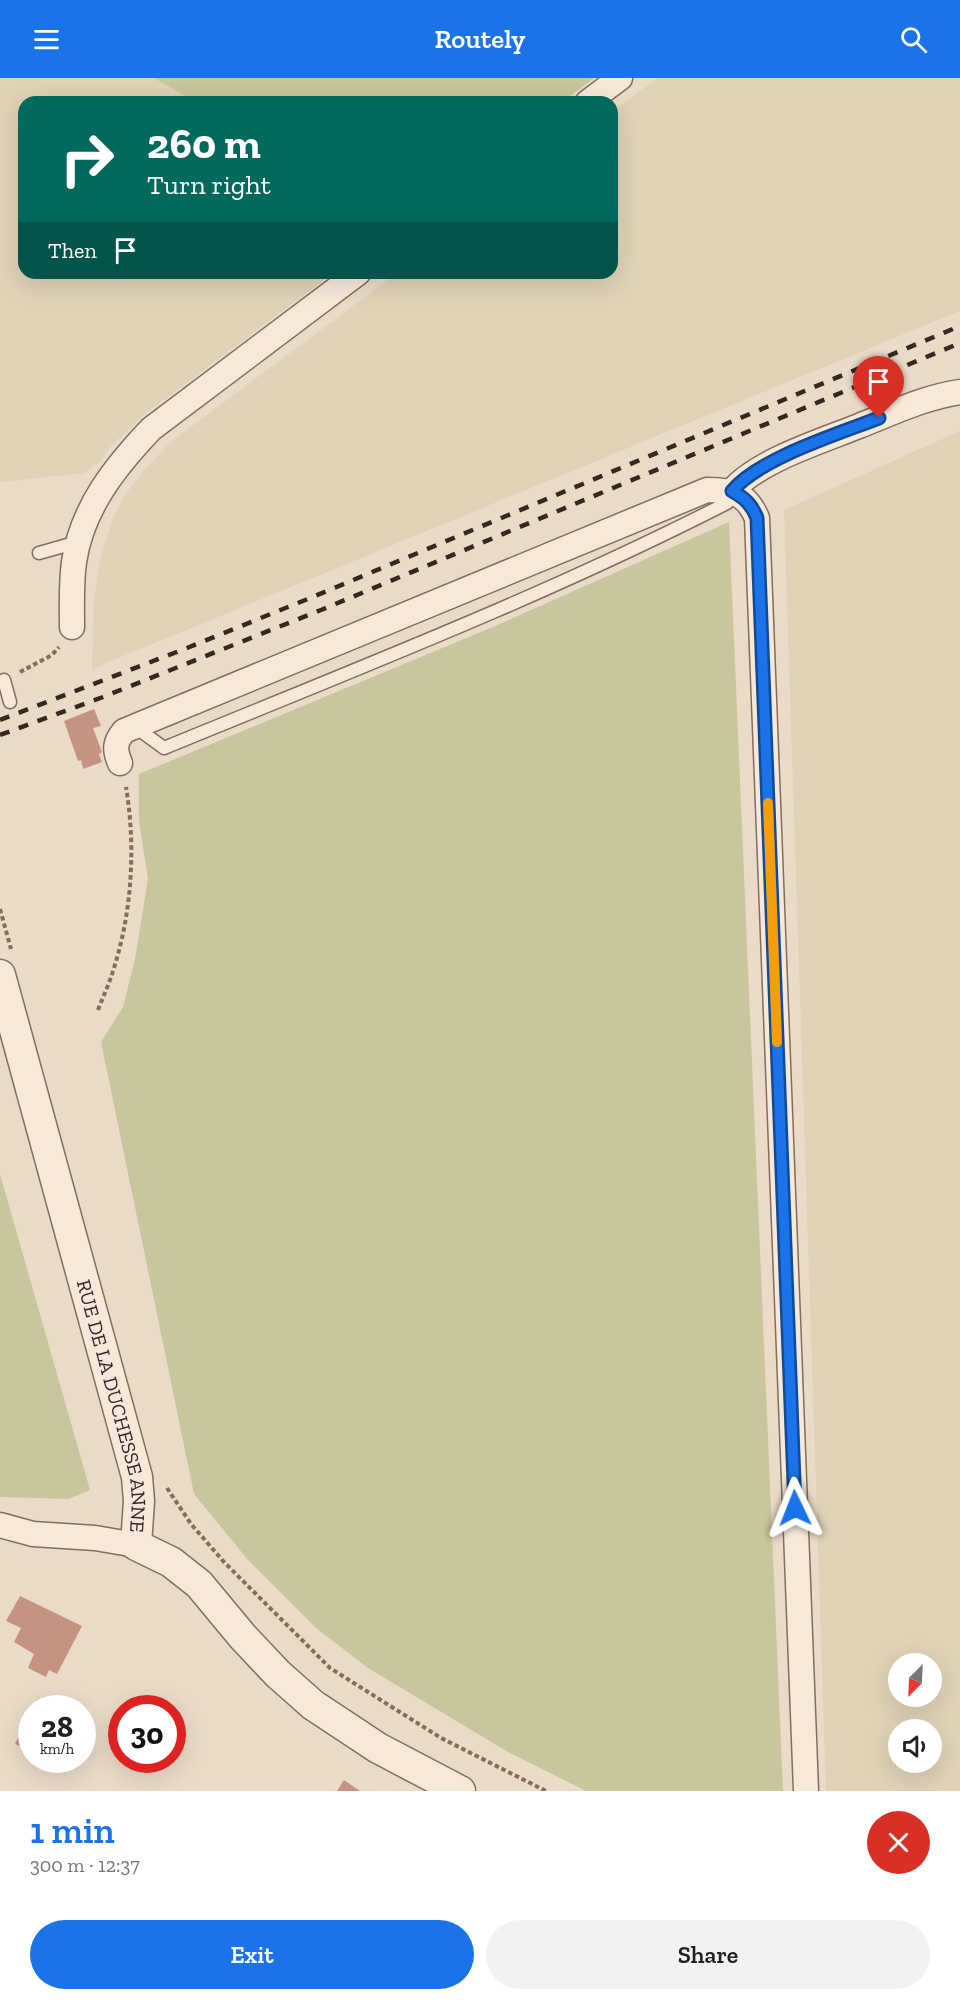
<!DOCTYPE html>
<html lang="en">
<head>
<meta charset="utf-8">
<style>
  :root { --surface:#fff; --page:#f2f2f2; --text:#222; --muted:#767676; --accent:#1a73e8 }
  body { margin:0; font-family:"Zilla Slab",serif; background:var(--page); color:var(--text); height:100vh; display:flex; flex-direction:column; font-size:22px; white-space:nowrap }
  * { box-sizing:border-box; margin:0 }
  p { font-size:20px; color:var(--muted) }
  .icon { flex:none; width:33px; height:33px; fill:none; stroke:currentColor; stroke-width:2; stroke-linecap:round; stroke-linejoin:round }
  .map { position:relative; height:1713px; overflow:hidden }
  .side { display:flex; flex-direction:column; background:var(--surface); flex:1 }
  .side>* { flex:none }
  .guide { position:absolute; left:18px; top:18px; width:600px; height:183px; border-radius:18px; box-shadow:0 6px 24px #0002; background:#00695c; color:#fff; overflow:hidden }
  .needle { width:39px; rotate:204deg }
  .tools { position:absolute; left:888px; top:1575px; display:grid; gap:12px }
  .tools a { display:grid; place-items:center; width:54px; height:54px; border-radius:50%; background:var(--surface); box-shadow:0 6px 24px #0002; font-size:30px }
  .speed { position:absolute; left:18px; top:1617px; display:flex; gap:12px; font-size:30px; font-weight:700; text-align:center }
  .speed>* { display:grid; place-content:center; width:78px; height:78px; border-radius:50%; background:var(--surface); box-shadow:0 6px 24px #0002; line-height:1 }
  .speed small { font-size:15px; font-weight:400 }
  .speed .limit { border:9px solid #d22; background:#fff; color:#111 }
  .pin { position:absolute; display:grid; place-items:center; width:51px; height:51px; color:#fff; margin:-62px -26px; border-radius:50% 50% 50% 0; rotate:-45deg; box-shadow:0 0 6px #0007 }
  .pin .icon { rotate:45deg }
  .me { position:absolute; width:66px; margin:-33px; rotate:358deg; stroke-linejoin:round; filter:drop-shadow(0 0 4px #0008) }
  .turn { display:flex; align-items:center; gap:21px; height:126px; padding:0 30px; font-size:27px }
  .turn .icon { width:78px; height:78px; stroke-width:2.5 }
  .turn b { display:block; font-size:42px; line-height:51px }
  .then { display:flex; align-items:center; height:57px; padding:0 30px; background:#0003; gap:12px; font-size:22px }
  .round { display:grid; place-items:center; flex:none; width:63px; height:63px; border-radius:32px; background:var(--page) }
  .head { display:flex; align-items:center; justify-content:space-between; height:102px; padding:0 30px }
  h1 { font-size:36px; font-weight:600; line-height:45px; color:var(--accent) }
  .button { display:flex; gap:12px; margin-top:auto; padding:12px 30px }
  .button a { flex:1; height:69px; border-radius:36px; background:var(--accent); color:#fff; font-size:24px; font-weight:600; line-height:69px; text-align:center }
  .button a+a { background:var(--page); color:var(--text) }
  header { display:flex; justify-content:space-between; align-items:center; height:78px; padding:0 30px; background:var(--accent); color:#fff; font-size:27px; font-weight:600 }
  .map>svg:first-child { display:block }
  .farmland { fill:#dfd2b6; fill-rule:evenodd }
  .green { fill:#c8c69c }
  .building { fill:#c59381 }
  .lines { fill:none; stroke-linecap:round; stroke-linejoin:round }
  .service-casing { stroke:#846d5e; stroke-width:15 }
  .minor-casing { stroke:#846d5e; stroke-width:27 }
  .tertiary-casing { stroke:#846d5e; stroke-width:33 }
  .path { stroke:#846d5e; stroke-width:4; stroke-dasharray:4.5 3; stroke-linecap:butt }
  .service { stroke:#f6e9da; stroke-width:12 }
  .minor { stroke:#f6e9da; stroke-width:24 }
  .tertiary { stroke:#f6e9da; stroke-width:30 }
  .rail { stroke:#362821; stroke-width:4.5; stroke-dasharray:10 10; stroke-linecap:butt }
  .route-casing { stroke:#114b97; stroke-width:15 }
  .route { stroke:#1a73e8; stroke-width:10 }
  .slow { stroke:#f59e0b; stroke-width:10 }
  .labels { text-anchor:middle; stroke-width:4.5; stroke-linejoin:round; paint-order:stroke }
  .street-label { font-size:20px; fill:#362821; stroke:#f2e6d7 }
</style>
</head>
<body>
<header><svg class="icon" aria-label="menu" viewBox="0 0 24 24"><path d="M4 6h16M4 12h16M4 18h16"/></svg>Routely<svg class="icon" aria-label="search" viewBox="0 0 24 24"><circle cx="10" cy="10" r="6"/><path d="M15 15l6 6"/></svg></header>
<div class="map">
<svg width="960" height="1713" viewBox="0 0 960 1713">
  <rect width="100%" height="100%" fill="#eadbc8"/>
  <g class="farmland">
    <path d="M 0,0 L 154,0 L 196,24 L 24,24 L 24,195 L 333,195 L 145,336 L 112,367 L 100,383 L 84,395 L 0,404 Z"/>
    <path d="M 657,0 L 960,0 L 960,233 L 92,591 L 94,523 L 100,482 L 112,443 L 125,417 L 144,392 L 172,363 L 397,195 L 612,195 L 612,34 Z"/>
    <path d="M 960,353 L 960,1713 L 826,1713 L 784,432 ZM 898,1586 L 932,1586 L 932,1618 L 898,1618 ZM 898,1652 L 932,1652 L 932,1684 L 898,1684 Z"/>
  </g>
  <g class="green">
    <path d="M 154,0 L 594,0 L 562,24 L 310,24 L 292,20 L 274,24 L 196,24 Z"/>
    <path d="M 729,444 L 783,1713 L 586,1713 L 508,1674 L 368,1590 L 316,1550 L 248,1482 L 194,1416 L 101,964 L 123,929 L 135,881 L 148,801 L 139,743 L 139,696 L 493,549 Z"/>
    <path d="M 0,1096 L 90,1412 L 69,1421 L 0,1419 Z"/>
  </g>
  <g class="building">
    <path d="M 94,631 L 101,648 L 93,650 L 102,674 L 99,676 L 102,684 L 83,691 L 81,682 L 78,683 L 64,643 Z"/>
    <path d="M 20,1518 L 82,1548 L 57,1596 L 49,1592 L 46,1599 L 28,1590 L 34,1576 L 14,1564 L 21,1550 L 6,1543 Z"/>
    <path d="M 20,1656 L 32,1661 L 30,1672 L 15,1666 Z"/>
    <path d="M 344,1702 L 360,1713 L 337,1713 Z"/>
  </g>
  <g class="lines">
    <defs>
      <g id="service">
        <path d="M 39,475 L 78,464"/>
        <path d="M 4,602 L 10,624"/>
        <path d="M 134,648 L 164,670 C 354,592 545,518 727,425 L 732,413"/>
      </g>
      <g id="minor">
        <path d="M 588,24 L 620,0"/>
        <path d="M 732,413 C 757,383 822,363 859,348 C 892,335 925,319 960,314"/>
        <path d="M 72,549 C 72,527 71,505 74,484 C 82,430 115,389 151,351 L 358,195"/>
        <path d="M 120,685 C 114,671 115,664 124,653 L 707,412 C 733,412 746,415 757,440 L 806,1713"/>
        <path d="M 0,1447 L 33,1456 L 95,1460 L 136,1467"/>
      </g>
      <g id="tertiary">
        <path id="s1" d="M 0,897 L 137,1399 L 139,1423 L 136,1467 L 171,1484 L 199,1506 L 243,1559 L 278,1596 L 313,1627 L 378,1670 L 460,1713"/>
      </g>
    </defs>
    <use href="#service" class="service-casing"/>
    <use href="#minor" class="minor-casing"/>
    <use href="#tertiary" class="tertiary-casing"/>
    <g class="path">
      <path d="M 20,594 L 52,577 L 59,569"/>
      <path d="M 0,831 L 11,871"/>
      <path d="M 98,932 C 103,919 109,906 113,893 C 132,835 136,769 126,709"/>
      <path d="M 167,1410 L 191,1446 L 224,1484 L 330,1590 L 441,1660 L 546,1713"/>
    </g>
    <use href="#service" class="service"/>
    <use href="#minor" class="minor"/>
    <use href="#tertiary" class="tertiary"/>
    <g class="rail">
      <path d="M 0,642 L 187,570 L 315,518 L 960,248"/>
      <path d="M 0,657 L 103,619 L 321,532 L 960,265"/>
    </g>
  </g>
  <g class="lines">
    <defs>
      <path id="route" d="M 795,1430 L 757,440 C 752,427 745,420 732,413 C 760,380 838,356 879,340"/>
    </defs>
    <use href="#route" class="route-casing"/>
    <use href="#route" class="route"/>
    <path class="slow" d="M 768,725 L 777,964"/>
  </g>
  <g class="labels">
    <g class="street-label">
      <text dy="7" stroke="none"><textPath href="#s1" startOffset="446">RUE DE LA DUCHESSE ANNE</textPath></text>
    </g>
  </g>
</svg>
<div class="tools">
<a><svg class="needle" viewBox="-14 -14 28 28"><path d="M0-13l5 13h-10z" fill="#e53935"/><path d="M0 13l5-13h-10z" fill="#767676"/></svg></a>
<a><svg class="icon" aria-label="sound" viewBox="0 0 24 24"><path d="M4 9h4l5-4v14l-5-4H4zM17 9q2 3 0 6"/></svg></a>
</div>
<div class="speed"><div>28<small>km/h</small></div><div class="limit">30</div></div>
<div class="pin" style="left:879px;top:340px;background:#d93025"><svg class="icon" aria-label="arrive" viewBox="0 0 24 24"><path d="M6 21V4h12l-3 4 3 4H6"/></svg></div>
<svg class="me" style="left:795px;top:1430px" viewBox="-20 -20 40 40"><path d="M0-17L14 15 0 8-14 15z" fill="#1a73e8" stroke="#fff" stroke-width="4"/></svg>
<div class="guide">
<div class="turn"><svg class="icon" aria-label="right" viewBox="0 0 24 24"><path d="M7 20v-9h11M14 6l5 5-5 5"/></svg><div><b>260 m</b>Turn right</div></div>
<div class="then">Then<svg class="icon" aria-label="arrive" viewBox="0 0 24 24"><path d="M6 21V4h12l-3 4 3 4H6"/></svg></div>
</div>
</div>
<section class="side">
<div class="head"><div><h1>1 min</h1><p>300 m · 12:37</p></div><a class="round" style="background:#d93025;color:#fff"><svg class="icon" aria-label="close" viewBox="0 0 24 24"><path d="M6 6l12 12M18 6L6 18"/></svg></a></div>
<div class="button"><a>Exit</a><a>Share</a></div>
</section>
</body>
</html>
